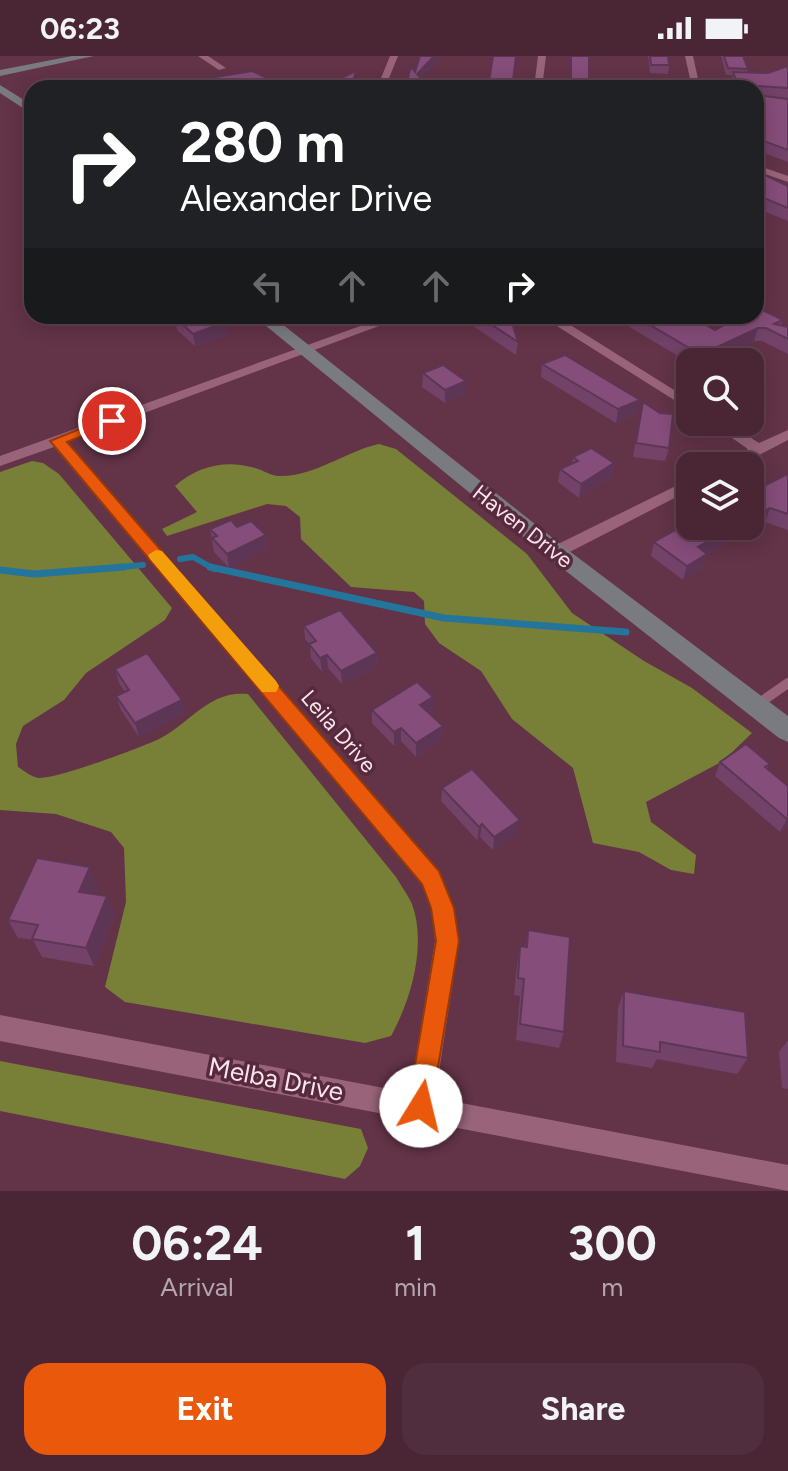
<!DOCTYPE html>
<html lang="en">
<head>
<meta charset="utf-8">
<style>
  :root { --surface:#4a2635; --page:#512e3d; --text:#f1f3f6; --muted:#b2a5ad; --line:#614350; --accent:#ea580c }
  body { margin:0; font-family:Figtree,sans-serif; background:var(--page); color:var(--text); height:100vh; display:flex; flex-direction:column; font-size:30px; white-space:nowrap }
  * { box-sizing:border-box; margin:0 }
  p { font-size:26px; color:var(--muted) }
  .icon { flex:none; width:44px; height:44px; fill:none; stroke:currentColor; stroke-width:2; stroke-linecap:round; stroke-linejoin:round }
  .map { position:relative; height:1135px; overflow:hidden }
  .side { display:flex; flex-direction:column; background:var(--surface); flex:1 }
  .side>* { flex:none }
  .guide { position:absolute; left:24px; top:24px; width:740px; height:244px; border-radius:24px; box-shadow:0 4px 20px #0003,0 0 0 2px var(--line); background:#202124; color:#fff; overflow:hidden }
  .tools { position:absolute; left:676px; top:292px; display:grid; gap:16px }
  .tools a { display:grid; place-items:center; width:88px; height:88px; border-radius:16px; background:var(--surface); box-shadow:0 4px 20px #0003,0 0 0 2px var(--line); font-size:40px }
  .pin { position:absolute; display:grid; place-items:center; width:68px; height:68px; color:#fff; margin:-34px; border:4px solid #fff; border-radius:50%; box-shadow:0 2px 8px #0007 }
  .me { position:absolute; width:88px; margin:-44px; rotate:9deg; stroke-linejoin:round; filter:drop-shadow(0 0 6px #0008) }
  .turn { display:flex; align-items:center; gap:28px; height:168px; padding:0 24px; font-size:36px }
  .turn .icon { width:104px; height:104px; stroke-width:2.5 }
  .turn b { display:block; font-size:56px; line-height:68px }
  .lanes { display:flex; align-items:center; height:76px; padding:0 24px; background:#0003; justify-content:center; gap:40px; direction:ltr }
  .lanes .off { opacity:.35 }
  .eta { display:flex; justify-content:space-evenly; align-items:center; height:136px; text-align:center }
  .eta b { font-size:48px; font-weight:700; line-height:56px }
  .primary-button { display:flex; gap:16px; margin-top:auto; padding:16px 24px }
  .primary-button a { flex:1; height:92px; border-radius:24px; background:var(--accent); color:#fff; font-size:32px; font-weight:700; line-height:92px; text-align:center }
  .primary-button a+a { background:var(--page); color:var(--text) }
  .status { display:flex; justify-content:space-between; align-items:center; height:56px; padding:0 40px; background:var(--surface); direction:ltr }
  .status svg { height:22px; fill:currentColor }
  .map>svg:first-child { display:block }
  .forest { fill:#787f36 }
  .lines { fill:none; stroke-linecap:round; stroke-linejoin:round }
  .stream-far1 { stroke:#24759b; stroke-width:6 }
  .stream { stroke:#24759b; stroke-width:7 }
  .lane { stroke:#996479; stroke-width:10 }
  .street { fill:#996479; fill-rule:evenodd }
  .secondary { fill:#797b81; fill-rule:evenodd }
  .wall { fill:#724269 }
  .shaded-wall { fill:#5d3655 }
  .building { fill:#854d7a; stroke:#5d3655; stroke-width:2 }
  .route { fill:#ea580c; stroke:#983908; stroke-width:2 }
  .slow { fill:#f59e0b }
  .labels { text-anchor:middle; stroke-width:7; stroke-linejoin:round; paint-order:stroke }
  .street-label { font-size:22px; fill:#fbe3eb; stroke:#57293d }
  .near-street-label { font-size:26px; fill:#fbe3eb; stroke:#57293d }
</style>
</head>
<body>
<div class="status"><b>06:23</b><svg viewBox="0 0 49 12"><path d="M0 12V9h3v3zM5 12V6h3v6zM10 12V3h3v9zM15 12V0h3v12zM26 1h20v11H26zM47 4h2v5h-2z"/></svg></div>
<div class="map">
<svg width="788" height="1135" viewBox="0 0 788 1135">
  <rect width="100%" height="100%" fill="#633347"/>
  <g class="forest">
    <path d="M 379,388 L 396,393 L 527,498 L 572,557 L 644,605 L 692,632 L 752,677 L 723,705 L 646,746 L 651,766 L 696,799 L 694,818 L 671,814 L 639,796 L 593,787 L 573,712 L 512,663 L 481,615 L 439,587 L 425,568 L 424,545 L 414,536 L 351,531 L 301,483 L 300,461 L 286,450 L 267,448 L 167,480 L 162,473 L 197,456 L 175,430 C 197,410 226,403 255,412 C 263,414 271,420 279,420 C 314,421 346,395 379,388 Z"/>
    <path d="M 32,405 L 43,407 L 59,418 L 172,552 L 165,564 L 86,617 L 64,644 L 23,670 L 16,688 L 18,711 C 25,715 32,722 40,722 C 62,721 134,694 157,684 C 190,668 208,634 248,638 L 396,821 C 401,830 408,839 412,848 C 427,889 411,944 391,980 L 365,987 L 125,946 L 105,931 L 126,846 L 124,792 L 111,776 L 56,758 L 0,754 L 0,416 Z"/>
    <path d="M 0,1005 L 361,1073 L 368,1092 L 360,1110 L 345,1123 L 0,1055 Z"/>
  </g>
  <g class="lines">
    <g class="stream-far1">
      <path d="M 180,503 L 193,501 L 214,513"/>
      <path d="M 100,513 L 143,509"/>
    </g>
    <g class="stream">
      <path d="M 210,511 L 444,562 L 626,576"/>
      <path d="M 0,514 L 34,518 L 124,511"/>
    </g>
    <path class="lane" d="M 758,648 L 788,627"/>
    <g class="street">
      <path d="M 198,0 L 208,0 L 226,12 L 219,14 Z"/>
      <path d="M 390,0 L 398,0 L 385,32 L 377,32 Z"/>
      <path d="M 538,0 L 546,0 L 542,32 L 534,32 Z"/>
      <path d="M 685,0 L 693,0 L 700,32 L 692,32 Z"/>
      <path d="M 756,109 L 788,120 L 788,126 L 756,115 Z"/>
      <path d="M 388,260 L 406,260 L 66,386 L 439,815 L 454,852 L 459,885 L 435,1042 L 788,1109 L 788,1135 L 0,985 L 0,959 L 410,1037 L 435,885 L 432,852 L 422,828 L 54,391 L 0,410 L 0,400 Z"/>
      <path d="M 541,260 L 556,260 L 690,344 L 690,354 Z"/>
      <path d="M 709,366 L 726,366 L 759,387 L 788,374 L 788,384 L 738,410 L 718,410 L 748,393 Z"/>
      <path d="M 690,423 L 690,434 L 562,500 L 556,502 L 548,496 L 550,492 Z"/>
    </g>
    <g class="secondary">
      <path d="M 72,0 L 94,0 L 0,20 L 0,14 Z"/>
      <path d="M 0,29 L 32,49 L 32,58 L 0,37 Z"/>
      <path d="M 254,260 L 272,260 L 564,491 L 788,660 L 788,686 L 779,682 L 548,501 Z"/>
    </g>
  </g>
  <g class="wall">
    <path d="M 648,0 L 668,0 L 669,9 L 668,18 L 650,17 Z"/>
    <path d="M 721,0 L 743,0 L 748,13 L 747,16 L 768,17 L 788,10 L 788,106 L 756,94 L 756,32 L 733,32 L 731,26 L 733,19 L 726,19 Z"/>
    <path d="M 204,23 L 288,32 L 205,32 Z"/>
    <path d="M 756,121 L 788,130 L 788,165 L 761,154 L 756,159 Z"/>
    <path d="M 167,260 L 219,260 L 226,266 L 228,279 L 195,290 L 177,274 L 176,268 Z"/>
    <path d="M 473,260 L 510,260 L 518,286 L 516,299 L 473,270 Z"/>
    <path d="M 611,260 L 671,260 L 683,267 L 715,274 L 783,264 L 781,269 L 788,271 L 788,298 L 762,285 L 754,285 L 730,296 L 747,306 L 690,306 L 690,307 Z"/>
    <path d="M 542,308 L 637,357 L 616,367 L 541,321 Z"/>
    <path d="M 750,308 L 767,329 L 762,343 L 750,343 Z"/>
    <path d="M 423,317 L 465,338 L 445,347 L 422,331 Z"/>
    <path d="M 640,359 L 669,392 L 665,405 L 633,401 Z"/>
    <path d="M 573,401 L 614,407 L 612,421 L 579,442 L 558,426 L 560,413 L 572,407 Z"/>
    <path d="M 788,418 L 788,474 L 765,466 L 707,498 L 703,512 L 683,524 L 651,500 L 654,486 L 690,470 Z"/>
    <path d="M 237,471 L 266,479 L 268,493 L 229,512 L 214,496 L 210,473 Z"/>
    <path d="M 304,570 L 377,597 L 378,611 L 342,628 L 328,612 L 322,616 L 311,602 L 310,589 L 305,583 Z"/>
    <path d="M 115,613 L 185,657 L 139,681 L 121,654 L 116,640 L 125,636 L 119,627 Z"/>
    <path d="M 433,641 L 433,654 L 429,657 L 443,670 L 442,684 L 416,701 L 401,685 L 394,690 L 372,667 L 372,654 Z"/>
    <path d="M 720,706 L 770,708 L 767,713 L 788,730 L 788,770 L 780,776 L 715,720 Z"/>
    <path d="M 442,732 L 518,777 L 493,794 L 480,781 L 477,784 L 441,745 Z"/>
    <path d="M 98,830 L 94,838 L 115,858 L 94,910 L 42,901 L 33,884 L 18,882 L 8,864 Z"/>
    <path d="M 528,874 L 564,976 L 559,992 L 516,984 L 520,940 L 514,939 L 517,908 L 520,890 L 525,891 Z"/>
    <path d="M 624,935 L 748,1002 L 737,1018 L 657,1003 L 652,1012 L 616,1006 L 618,952 Z"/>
    <path d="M 788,984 L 788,1033 L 782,1032 L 779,996 Z"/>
  </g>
  <g class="shaded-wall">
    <path d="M 434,0 L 443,0 L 417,28 L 417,18 Z"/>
    <path d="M 764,142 L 761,154 L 756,159 L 756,150 Z"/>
    <path d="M 226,266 L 228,279 L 195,290 L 193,278 Z"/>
    <path d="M 758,272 L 754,285 L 715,303 L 719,290 Z"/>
    <path d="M 466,325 L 465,338 L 445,347 L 445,334 Z"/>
    <path d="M 640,344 L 637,357 L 616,367 L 618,353 Z"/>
    <path d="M 614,407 L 612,421 L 579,442 L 581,428 Z"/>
    <path d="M 770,452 L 765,466 L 694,505 L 698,491 L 737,470 L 750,470 L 750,463 Z"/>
    <path d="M 266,479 L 268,493 L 229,512 L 227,498 Z"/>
    <path d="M 707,498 L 703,512 L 683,524 L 687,510 Z"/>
    <path d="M 377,597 L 378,611 L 342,628 L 341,615 Z"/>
    <path d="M 327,599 L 328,612 L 322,616 L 320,602 Z"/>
    <path d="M 433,641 L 433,654 L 420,662 L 420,649 Z"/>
    <path d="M 182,644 L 185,657 L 139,681 L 135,667 Z"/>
    <path d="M 443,670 L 442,684 L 416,701 L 416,687 Z"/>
    <path d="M 401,672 L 401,685 L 394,690 L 394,676 Z"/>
    <path d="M 788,762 L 788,770 L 780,776 L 787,763 Z"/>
    <path d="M 520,764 L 518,777 L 493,794 L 494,781 Z"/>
    <path d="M 482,768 L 480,781 L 477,784 L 479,771 Z"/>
    <path d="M 90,811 L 98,830 L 88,854 L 79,836 Z"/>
    <path d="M 107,840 L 115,858 L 94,910 L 86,892 Z"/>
  </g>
  <g class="building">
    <path d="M 420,0 L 434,0 L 417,18 L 426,29 L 425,32 L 405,32 L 411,11 L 415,16 Z"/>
    <path d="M 493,0 L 516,0 L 512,32 L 488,32 Z"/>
    <rect x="571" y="0" width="18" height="32"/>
    <path d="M 650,0 L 668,0 L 669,9 L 651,9 Z"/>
    <path d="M 724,0 L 743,0 L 748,13 L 728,12 Z"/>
    <path d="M 788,10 L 788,32 L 759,30 L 756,37 L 756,32 L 739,32 L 733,16 L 768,17 Z"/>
    <path d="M 252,15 L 288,32 L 248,32 L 204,23 Z"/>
    <path d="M 356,15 L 351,32 L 320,32 Z"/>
    <path d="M 756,39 L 788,43 L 788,94 L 756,82 Z"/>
    <path d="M 765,119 L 788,130 L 788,152 L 764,142 L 756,150 L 756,121 Z"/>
    <path d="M 756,251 L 783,264 L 774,268 L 788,271 L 788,283 L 766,272 L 758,272 L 719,290 L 747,306 L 725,306 L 724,304 L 721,306 L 713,306 L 635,260 L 671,260 L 683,267 L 696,263 L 715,274 L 740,260 L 756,260 Z"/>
    <path d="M 178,260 L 219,260 L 226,266 L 193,278 L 175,261 Z"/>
    <path d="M 478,260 L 510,260 L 518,286 Z"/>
    <path d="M 565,299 L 640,344 L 618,353 L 542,308 Z"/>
    <path d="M 750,308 L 759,313 L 767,329 L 750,329 Z"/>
    <path d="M 443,309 L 466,325 L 445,334 L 423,317 Z"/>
    <path d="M 643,346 L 660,357 L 673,358 L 669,392 L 636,387 Z"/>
    <path d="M 591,392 L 614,407 L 581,428 L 560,413 L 578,405 L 573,401 Z"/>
    <path d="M 788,418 L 788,458 L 770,452 L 750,463 L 750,437 Z"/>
    <path d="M 231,464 L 237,471 L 251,465 L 266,479 L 227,498 L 212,482 L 217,480 L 210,473 Z"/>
    <path d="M 690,466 L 690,470 L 737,470 L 698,491 L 707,498 L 687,510 L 654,486 Z"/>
    <path d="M 340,554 L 377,597 L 341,615 L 327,599 L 320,602 L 309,588 L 316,585 L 304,570 Z"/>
    <path d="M 147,597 L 182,644 L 135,667 L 116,640 L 129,634 L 115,613 Z"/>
    <path d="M 417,626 L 433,641 L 420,649 L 443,670 L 416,687 L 401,672 L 394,676 L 372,654 Z"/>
    <path d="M 746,688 L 770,708 L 765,711 L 788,730 L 788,762 L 787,763 L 720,706 Z"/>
    <path d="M 472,713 L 520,764 L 494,781 L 482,768 L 479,771 L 442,732 Z"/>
    <path d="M 37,802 L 90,811 L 79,836 L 107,840 L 86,892 L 32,883 L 38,869 L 8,864 Z"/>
    <path d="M 528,874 L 570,881 L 564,976 L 520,968 L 524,923 L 518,922 L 520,890 L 527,891 Z"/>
    <path d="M 624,935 L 745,956 L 748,1002 L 660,986 L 660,996 L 623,990 Z"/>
  </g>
  <path class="route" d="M 107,362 L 119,365 L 67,386 L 439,815 L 454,852 L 459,885 L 430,1059 L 421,1063 L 412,1059 L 408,1050 L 436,885 L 431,852 L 422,828 L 50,385 Z"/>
  <path class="slow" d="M 156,494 L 162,495 L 276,625 L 279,630 L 276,636 L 262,636 L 150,503 L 148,499 Z"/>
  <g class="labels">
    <g class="street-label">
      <text transform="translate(523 470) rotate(38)" y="8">Haven Drive</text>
      <text transform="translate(339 675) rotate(49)" y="8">Leila Drive</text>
    </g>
    <g class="near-street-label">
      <text transform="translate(276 1023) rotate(11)" y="9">Melba Drive</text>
    </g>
  </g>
</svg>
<div class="tools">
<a><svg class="icon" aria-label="search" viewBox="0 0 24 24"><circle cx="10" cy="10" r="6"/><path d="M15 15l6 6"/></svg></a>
<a><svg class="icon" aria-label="layers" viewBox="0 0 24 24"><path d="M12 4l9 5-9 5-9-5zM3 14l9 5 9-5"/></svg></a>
</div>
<div class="pin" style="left:112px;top:365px;background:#d93025"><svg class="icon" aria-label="arrive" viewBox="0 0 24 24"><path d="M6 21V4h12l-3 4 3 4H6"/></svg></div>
<svg class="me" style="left:421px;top:1050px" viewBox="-20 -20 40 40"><circle r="19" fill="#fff"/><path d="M0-13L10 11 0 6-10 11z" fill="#ea580c"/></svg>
<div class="guide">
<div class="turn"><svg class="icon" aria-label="right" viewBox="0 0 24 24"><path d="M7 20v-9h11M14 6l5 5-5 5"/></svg><div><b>280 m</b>Alexander Drive</div></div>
<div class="lanes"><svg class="icon off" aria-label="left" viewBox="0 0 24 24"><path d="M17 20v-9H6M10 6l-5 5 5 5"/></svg><svg class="icon off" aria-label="ahead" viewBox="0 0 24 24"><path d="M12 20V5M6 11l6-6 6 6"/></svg><svg class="icon off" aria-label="ahead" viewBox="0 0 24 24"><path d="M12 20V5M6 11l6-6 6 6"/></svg><svg class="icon" aria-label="right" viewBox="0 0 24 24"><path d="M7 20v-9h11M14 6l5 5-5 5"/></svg></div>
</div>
</div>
<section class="side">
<div class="eta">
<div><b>06:24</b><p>Arrival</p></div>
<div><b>1</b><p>min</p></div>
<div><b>300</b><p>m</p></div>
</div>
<div class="primary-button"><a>Exit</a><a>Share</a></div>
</section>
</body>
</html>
